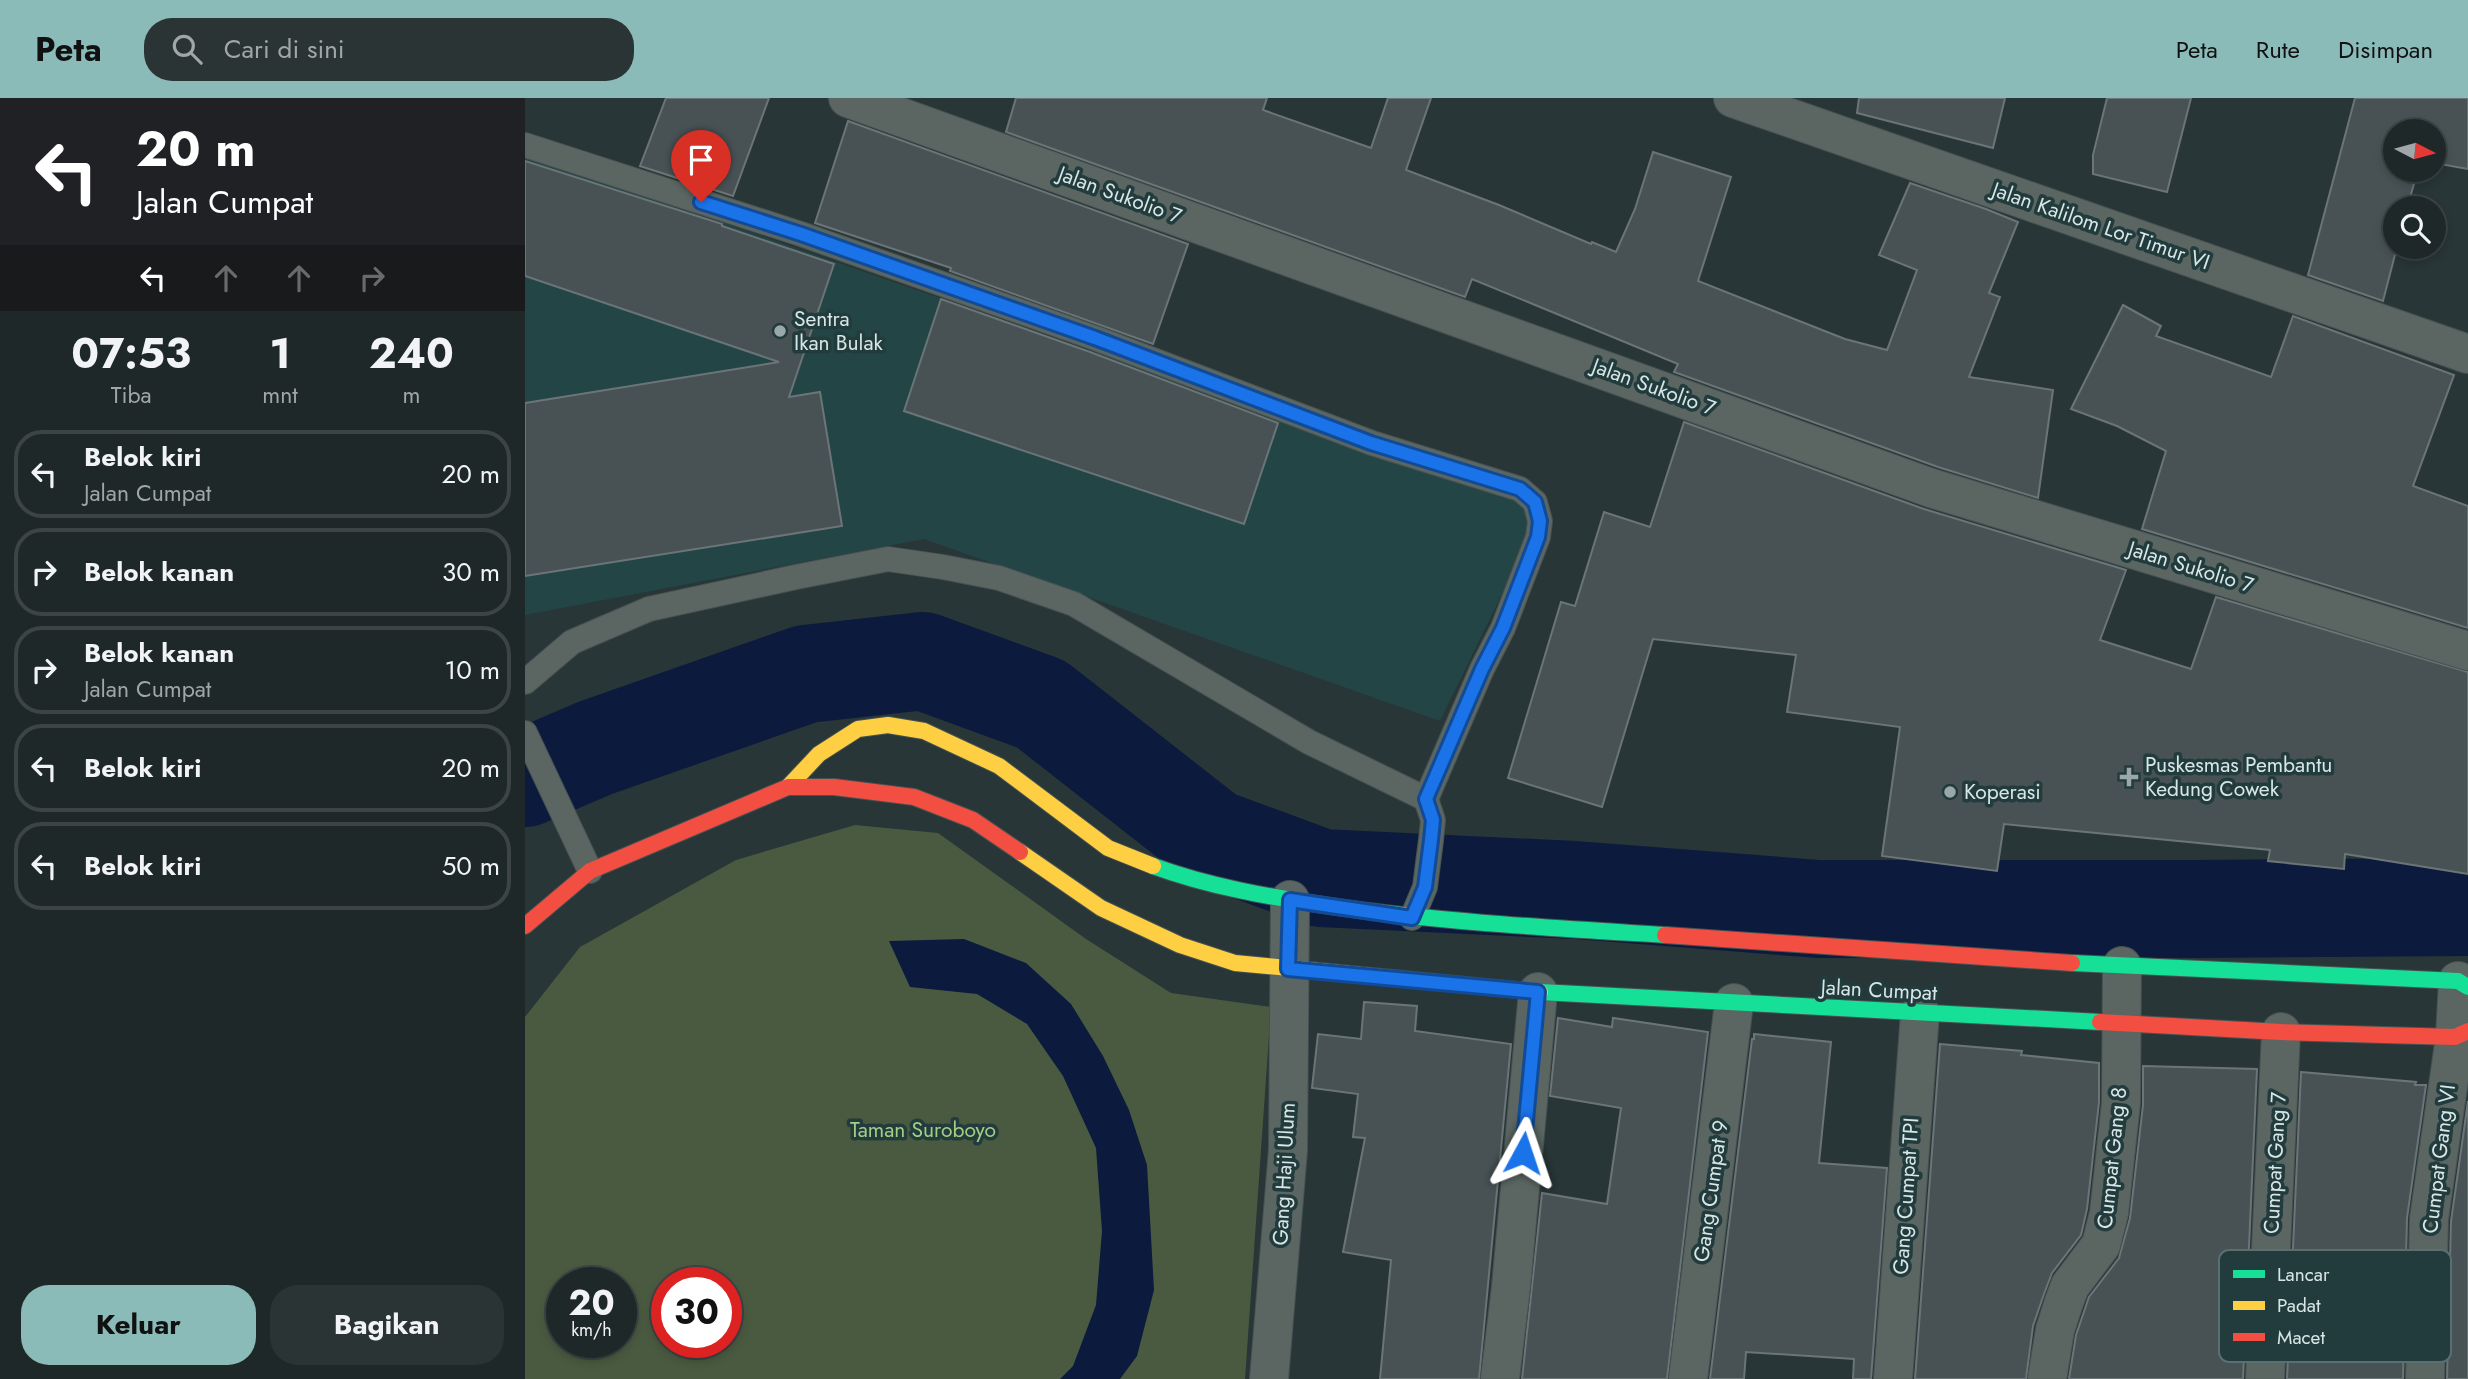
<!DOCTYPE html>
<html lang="id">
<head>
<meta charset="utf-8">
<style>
  :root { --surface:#1e2829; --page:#2b3435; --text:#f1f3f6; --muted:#a1a6a8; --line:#3c4446; --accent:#8bbbb9 }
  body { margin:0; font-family:Jost,sans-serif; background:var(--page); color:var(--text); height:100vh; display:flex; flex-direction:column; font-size:26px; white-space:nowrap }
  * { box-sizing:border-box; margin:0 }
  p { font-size:23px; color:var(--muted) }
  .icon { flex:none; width:38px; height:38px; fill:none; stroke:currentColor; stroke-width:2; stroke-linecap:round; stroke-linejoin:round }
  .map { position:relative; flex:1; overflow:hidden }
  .panel { display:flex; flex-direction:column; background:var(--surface); width:525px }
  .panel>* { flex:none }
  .hud { background:#202124; color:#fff; overflow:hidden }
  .needle { width:46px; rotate:96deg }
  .fabs { position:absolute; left:1858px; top:21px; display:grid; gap:14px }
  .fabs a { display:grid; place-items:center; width:63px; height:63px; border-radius:50%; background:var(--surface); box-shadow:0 4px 10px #0003,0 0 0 2px var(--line); font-size:35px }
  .speed { position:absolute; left:21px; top:1169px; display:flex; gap:14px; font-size:35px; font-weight:700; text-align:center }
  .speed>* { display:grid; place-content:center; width:91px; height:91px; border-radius:50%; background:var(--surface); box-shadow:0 4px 10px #0003,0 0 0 2px var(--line); line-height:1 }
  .speed small { font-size:18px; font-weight:400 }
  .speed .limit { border:10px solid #d22; background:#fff; color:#111 }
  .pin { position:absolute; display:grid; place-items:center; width:60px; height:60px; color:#fff; margin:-72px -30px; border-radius:50% 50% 50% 0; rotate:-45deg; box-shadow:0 0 7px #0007 }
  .pin .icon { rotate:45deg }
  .me { position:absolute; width:77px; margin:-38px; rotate:5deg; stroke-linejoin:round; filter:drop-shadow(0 0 5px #0008) }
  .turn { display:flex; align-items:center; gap:24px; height:147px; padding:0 21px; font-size:32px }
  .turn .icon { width:91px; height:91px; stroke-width:2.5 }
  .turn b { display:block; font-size:49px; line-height:60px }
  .lanes { display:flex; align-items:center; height:66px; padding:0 21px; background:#0003; justify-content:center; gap:35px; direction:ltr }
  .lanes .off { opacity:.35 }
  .eta { display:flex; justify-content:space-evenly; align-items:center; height:119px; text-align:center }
  .eta b { font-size:42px; font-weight:700; line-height:49px }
  .action { display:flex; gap:14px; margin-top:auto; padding:14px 21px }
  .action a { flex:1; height:80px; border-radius:28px; background:var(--accent); color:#111; font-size:28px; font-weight:700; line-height:80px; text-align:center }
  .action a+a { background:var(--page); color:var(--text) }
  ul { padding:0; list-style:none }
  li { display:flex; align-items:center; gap:21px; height:88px; margin:0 14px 10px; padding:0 7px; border:4px solid var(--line); border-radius:28px }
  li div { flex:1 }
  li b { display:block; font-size:26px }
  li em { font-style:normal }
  header { display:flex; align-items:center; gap:42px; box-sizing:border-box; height:98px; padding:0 35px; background:var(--accent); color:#111 }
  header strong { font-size:33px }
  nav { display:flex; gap:38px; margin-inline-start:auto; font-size:24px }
  .search { width:490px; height:63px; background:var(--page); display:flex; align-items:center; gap:18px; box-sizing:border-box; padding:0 24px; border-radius:28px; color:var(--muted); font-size:26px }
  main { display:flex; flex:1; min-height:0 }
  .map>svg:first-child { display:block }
  .built { fill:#244546 }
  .green { fill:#4a5a40; fill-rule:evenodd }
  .water { fill:#0c1a3d }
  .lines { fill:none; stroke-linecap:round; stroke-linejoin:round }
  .river { stroke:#0c1a3d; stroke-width:98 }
  .building { fill:#485255; stroke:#6b7578; stroke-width:2 }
  .lane-casing { stroke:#465151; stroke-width:26 }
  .street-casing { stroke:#465151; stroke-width:40 }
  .fast-casing { stroke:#465151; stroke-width:18 }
  .slow-casing { stroke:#465151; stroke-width:18 }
  .jam-casing { stroke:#465151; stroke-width:18 }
  .lane { stroke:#5b6662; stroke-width:24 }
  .street { stroke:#5b6662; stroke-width:38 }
  .fast { stroke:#16e098; stroke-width:16 }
  .slow { stroke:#ffcf43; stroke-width:16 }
  .jam { stroke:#f24e42; stroke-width:16 }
  .route-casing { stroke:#114b97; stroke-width:18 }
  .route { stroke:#1a73e8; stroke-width:12 }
  .poi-dot { fill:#9aa8a9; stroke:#223c3d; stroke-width:2.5 }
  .labels { text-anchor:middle; stroke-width:7; stroke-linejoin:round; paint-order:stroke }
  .street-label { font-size:21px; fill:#d8e6e7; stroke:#223c3d }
  .poi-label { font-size:21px; fill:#d8e6e7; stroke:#223c3d; text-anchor:start }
  .park-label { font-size:21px; fill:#a5cd83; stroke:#223c3d }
  .key { fill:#223c3d; stroke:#596f70; stroke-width:2 }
  .key-label { font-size:19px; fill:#d8e6e7 }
</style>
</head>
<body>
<header>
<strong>Peta</strong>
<div class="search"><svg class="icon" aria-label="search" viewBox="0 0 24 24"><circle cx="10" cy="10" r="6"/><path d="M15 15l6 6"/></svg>Cari di sini</div>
<nav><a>Peta</a><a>Rute</a><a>Disimpan</a></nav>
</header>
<main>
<section class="panel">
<div class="hud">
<div class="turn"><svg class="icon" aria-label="left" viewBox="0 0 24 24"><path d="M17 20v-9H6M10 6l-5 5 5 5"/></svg><div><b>20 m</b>Jalan Cumpat</div></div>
<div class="lanes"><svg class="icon" aria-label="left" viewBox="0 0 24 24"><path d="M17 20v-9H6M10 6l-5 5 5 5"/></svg><svg class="icon off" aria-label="ahead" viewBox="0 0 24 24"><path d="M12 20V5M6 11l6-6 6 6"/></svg><svg class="icon off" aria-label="ahead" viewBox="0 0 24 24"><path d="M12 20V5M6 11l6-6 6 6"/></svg><svg class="icon off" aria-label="right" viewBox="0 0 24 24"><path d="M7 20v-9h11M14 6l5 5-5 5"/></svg></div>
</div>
<div class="eta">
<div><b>07:53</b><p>Tiba</p></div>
<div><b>1</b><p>mnt</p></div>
<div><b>240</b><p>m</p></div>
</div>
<ul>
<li><svg class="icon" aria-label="left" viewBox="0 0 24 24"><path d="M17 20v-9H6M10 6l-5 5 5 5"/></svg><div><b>Belok kiri</b><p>Jalan Cumpat</p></div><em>20 m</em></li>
<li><svg class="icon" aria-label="right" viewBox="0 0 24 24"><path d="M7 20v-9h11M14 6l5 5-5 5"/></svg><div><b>Belok kanan</b></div><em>30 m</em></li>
<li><svg class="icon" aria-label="right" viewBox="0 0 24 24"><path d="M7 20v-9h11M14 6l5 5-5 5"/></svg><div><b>Belok kanan</b><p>Jalan Cumpat</p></div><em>10 m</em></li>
<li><svg class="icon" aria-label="left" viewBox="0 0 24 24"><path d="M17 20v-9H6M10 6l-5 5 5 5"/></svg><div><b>Belok kiri</b></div><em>20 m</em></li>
<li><svg class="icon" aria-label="left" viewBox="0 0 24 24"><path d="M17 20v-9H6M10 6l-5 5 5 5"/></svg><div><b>Belok kiri</b></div><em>50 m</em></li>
</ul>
<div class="action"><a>Keluar</a><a>Bagikan</a></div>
</section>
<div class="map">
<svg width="1943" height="1281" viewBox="0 0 1943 1281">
  <rect width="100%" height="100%" fill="#283637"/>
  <path class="built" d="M 0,56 L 1019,410 L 915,623 L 399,441 L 0,517 Z"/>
  <path class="green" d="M 330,727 L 413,735 L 561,841 L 646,895 L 746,909 L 720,1281 L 0,1281 L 0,919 L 55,849 L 211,762 ZM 37,1185 L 96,1185 L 96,1244 L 37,1244 ZM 142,1185 L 201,1185 L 201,1244 L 142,1244 Z"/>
  <path class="water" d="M 439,841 L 501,865 L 546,906 L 578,958 L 604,1012 L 622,1067 L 629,1192 L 612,1258 L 595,1281 L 535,1281 L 548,1268 L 571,1207 L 577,1133 L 571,1050 L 538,978 L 502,926 L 452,896 L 385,889 L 364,843 Z"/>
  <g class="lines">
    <path class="river" d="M 0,680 L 70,650 L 281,576 L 398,563 L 516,606 L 687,740 L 796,780 L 1050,792 L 1294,811 L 1669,811 L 1943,809"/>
  </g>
  <g class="building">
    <path d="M 141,0 L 244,0 L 208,98 L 115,68 Z"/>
    <path d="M 491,0 L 742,0 L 738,12 L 846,50 L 863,0 L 906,0 L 881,72 L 974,107 L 1066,146 L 1067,144 L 1091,154 L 1110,111 L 1128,54 L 1206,79 L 1173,183 L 1320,241 L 1362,252 L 1392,172 L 1354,157 L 1385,85 L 1461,111 L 1493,124 L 1464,195 L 1475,199 L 1444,279 L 1528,292 L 1513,400 L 1413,369 L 1149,274 L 1153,266 L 947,181 L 940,199 L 481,34 Z"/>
    <path d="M 1334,0 L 1480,0 L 1468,50 L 1332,15 Z"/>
    <path d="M 1582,0 L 1666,0 L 1642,94 L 1568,76 L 1568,57 Z"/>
    <path d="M 1830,0 L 1943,0 L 1943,71 L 1909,65 L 1909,33 L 1871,33 L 1871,72 L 1893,72 L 1882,110 L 1871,110 L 1872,149 L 1858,203 L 1783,177 Z"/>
    <path d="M 323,23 L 663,146 L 628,246 L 425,173 L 426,170 L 290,125 Z"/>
    <path d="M 0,63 L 197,126 L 197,128 L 309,166 L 264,299 L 295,294 L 317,428 L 0,478 L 0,305 L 254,264 L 0,178 Z"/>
    <path d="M 416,201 L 565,254 L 753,325 L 719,426 L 379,313 Z"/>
    <path d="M 1598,207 L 1636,228 L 1631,238 L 1746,279 L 1768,218 L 1929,277 L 1888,388 L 1943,408 L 1943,530 L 1617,431 L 1641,353 L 1592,328 L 1546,311 Z"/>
    <path d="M 1159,324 L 1399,411 L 1601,472 L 1575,542 L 1666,571 L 1691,499 L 1943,574 L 1943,776 L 1820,756 L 1819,771 L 1743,763 L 1745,752 L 1479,726 L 1472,773 L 1357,758 L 1375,629 L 1262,614 L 1271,557 L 1128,541 L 1077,709 L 983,680 L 1036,504 L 1050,508 L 1079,414 L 1125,429 Z"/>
    <path d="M 839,904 L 892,908 L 890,933 L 986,946 L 954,1281 L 855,1281 L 866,1162 L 818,1154 L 840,1040 L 828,1039 L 833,996 L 787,990 L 793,936 L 836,941 Z"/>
    <path d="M 1033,920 L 1087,929 L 1088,920 L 1183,934 L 1142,1281 L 997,1281 L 1017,1095 L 1082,1106 L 1096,1010 L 1025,998 Z"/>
    <path d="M 1229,936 L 1306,944 L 1294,1065 L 1362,1070 L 1346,1281 L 1328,1281 L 1329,1261 L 1221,1254 L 1219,1281 L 1185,1281 L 1227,941 L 1229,941 Z"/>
    <path d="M 1415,946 L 1497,953 L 1496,957 L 1574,965 L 1574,1004 L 1562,1111 L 1556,1137 L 1527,1175 L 1519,1196 L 1508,1228 L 1501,1281 L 1390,1281 Z"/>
    <path d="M 1618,968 L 1732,971 L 1718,1281 L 1544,1281 L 1551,1237 L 1564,1199 L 1594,1160 L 1605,1120 L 1618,1007 Z"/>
    <path d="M 1776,974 L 1891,984 L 1890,987 L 1901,987 L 1882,1120 L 1878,1281 L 1762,1281 Z"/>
    <path d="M 1943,1003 L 1943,1281 L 1922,1281 L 1926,1123 Z"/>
  </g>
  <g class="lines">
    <defs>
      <g id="lane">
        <path d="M 0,47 L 276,136 L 570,240 L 847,345 L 995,391 L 1010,404 L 1015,423 L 1013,439 L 978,530 L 957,571 L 901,701 L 908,722 L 906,742 L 900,789 L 887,820"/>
        <path d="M 0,584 L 47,544 L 124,511 L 271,479 L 363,461 L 418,469 L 474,480 L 549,506 L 784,644 L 901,701"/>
        <path d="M 0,635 L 65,773"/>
      </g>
      <g id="street">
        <path d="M 323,0 L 1406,390 L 1943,553"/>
        <path d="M 1208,0 L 1943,256"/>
        <path d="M 744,1281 L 763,1052 L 765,802"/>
        <path d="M 975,1281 L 986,1189 L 1013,894"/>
        <path d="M 1163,1281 L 1209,905"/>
        <path d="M 1368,1281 L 1395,915"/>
        <path d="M 1522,1281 L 1530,1232 L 1539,1204 L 1545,1188 L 1576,1147 L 1584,1115 L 1596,1005 L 1597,868"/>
        <path d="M 1740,1281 L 1756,934"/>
        <path d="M 1900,1281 L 1904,1121 L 1930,939 L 1933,883"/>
      </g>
      <g id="fast">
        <path d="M 628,768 C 685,789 745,799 805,808 C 916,824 1028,830 1140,837"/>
        <path d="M 1547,865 L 1933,883 L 1943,889"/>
        <path d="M 1015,894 L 1575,924"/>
      </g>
      <g id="slow">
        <path d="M 263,689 L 294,656 L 333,631 L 363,627 L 399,633 L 474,668 L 583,750 L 628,768"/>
        <path d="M 495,754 L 576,810 L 655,847 L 710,865 L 1015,894"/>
      </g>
      <g id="jam">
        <path d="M 0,828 L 65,773 L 263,689 L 309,689 L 389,699 L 448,722 L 495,754"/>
        <path d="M 1140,837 L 1547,865"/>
        <path d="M 1575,924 L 1756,934 L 1930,939 L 1943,933"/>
      </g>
    </defs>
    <use href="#lane" class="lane-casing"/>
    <use href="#street" class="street-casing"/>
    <use href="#fast" class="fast-casing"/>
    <use href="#slow" class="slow-casing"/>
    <use href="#jam" class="jam-casing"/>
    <use href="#lane" class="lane"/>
    <use href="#street" class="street"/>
    <use href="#fast" class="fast"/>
    <use href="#slow" class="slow"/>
    <use href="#jam" class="jam"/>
  </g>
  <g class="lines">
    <defs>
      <path id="route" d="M 176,104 L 276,136 L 570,240 L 846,345 L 995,391 L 1010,404 L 1015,423 L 1013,439 L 978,530 L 957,571 L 901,701 L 908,722 L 906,742 L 900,789 L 887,820 L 765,802 L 763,871 L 1013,894 L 998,1055"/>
    </defs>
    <use href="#route" class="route-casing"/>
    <use href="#route" class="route"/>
  </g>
  <g class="poi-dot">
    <circle cx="255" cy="233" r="7"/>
    <path d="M1600.5 668.5h7v7h7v7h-7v7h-7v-7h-7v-7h7z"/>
    <circle cx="1425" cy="694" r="7"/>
  </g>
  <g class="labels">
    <g class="street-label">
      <text transform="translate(595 97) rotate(20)" y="7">Jalan Sukolio 7</text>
      <text transform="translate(1576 128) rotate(19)" y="7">Jalan Kalilom Lor Timur VI</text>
      <text transform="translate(1129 289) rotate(20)" y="7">Jalan Sukolio 7</text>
      <text transform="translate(1666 469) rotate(17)" y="7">Jalan Sukolio 7</text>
      <text transform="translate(1354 892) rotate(3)" y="7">Jalan Cumpat</text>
      <text transform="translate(1587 1060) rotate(-84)" y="7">Cumpat Gang 8</text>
      <text transform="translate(1914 1061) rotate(-83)" y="7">Cumpat Gang VI</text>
      <text transform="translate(1750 1065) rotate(-87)" y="7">Cumpat Gang 7</text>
      <text transform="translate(759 1076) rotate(-87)" y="7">Gang Haji Ulum</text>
      <text transform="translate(1186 1093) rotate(-82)" y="7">Gang Cumpat 9</text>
      <text transform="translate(1381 1098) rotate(-86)" y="7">Gang Cumpat TPI</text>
    </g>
    <g class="poi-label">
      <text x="269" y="228">Sentra<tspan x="269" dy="24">Ikan Bulak</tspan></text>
      <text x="1620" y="674">Puskesmas Pembantu<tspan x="1620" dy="24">Kedung Cowek</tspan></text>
      <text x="1439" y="701">Koperasi</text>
    </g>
    <g class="park-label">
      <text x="398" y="1039">Taman Suroboyo</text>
    </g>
  </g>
  <rect x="1694" y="1152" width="232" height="112" rx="10" class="key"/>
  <rect x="1708" y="1172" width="32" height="8" fill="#16e098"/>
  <rect x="1708" y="1203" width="32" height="9" fill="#ffcf43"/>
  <rect x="1708" y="1235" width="32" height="8" fill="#f24e42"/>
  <g class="key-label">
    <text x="1752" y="1183">Lancar</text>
    <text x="1752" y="1214">Padat</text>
    <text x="1752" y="1246">Macet</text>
  </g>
</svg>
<div class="fabs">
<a><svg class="needle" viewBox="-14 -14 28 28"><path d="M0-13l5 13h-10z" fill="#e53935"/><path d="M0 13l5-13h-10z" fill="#a1a6a8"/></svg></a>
<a><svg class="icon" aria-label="search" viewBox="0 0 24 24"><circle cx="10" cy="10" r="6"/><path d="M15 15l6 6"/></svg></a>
</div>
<div class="speed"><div>20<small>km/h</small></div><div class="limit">30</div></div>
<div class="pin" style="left:176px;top:104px;background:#d93025"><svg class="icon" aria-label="arrive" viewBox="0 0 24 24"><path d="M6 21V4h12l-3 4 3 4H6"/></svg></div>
<svg class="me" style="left:998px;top:1055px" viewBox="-20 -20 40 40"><path d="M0-17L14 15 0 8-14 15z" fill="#1a73e8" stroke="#fff" stroke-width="4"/></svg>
</div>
</main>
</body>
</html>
